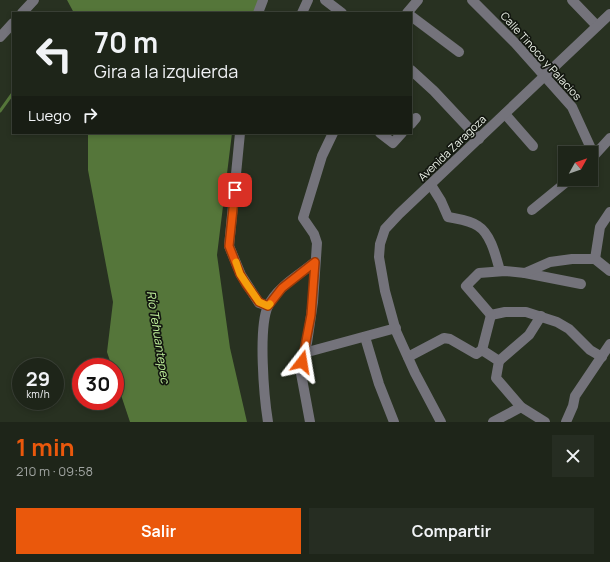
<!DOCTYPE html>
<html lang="es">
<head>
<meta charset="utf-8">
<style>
  :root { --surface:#1e2519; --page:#262d22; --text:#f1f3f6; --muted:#a1a5a2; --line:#3c4238; --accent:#ea580c }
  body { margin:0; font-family:Manrope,sans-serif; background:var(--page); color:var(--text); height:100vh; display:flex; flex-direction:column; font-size:15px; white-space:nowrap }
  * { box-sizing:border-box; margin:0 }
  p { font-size:13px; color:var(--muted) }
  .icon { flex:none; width:22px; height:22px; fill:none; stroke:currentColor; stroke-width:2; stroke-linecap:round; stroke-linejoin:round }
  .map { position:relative; height:422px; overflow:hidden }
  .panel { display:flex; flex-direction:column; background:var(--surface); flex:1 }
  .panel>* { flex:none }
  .top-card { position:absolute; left:12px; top:12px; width:400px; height:122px; border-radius:0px; box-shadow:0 2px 6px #0003,0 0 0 1px var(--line); background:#1e2519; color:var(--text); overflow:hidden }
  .needle { width:26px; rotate:50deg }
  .buttons { position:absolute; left:558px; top:146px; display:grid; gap:8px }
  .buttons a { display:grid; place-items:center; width:40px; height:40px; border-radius:0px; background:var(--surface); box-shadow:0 2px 6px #0003,0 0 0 1px var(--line); font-size:20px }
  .speed { position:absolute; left:12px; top:358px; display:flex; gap:8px; font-size:20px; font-weight:700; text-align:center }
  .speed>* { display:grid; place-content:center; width:52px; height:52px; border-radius:50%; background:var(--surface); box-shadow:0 2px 6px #0003,0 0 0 1px var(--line); line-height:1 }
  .speed small { font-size:10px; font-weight:400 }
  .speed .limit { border:6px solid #d22; background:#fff; color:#111 }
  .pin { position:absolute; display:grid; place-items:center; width:34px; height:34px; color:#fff; margin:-17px; border-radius:8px; box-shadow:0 2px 6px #0006 }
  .me { position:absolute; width:44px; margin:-22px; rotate:14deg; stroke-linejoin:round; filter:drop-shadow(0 0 3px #0008) }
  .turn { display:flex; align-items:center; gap:14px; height:84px; padding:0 16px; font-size:18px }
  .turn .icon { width:52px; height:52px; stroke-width:2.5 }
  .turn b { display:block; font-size:28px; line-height:34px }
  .then { display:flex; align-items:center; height:38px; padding:0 16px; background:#0003; gap:8px; font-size:15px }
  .round { display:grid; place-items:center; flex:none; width:42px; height:42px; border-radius:0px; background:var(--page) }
  .head { display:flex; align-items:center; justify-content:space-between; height:68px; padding:0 16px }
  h1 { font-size:24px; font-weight:700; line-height:30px; color:var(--accent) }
  .action { display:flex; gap:8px; margin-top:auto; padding:8px 16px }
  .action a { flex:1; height:46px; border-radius:0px; background:var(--accent); color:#fff; font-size:16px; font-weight:700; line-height:46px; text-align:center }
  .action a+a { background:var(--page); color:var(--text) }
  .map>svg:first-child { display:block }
  .water { fill:#55763a }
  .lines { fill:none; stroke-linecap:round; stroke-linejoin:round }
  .stream { stroke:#55763a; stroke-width:3 }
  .minor { stroke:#74737b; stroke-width:10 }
  .route-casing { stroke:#983908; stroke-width:10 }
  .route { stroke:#ea580c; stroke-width:7 }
  .slow { stroke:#f59e0b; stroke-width:7 }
  .labels { text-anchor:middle; stroke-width:3.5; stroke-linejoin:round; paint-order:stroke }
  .street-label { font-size:11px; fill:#ecf2e8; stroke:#131710 }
  .water-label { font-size:12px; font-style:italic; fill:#c3f49d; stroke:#131710 }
</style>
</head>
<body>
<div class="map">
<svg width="610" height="422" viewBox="0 0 610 422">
  <rect width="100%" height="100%" fill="#283121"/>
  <g class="water">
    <path d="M 67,0 L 263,0 L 257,13 L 74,13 Z"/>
    <path d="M 88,133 L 232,133 L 217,255 L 230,348 L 247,422 L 130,422 L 115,377 L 115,367 L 112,367 L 107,352 L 113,302 L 88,170 Z"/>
  </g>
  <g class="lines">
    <path class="stream" d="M 0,111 L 13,93"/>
    <g class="minor">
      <path d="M 325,0 L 342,13"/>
      <path d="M 472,0 L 515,43 L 572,107 L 594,155"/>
      <path d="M 572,0 L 597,26"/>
      <path d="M 22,13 L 34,0"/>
      <path d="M 258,13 L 263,0"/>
      <path d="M 302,13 L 308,0"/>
      <path d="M 407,13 L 418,0"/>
      <path d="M 411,16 L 459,52"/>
      <path d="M 0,37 L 13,23"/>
      <path d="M 411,70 L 434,91 L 479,139"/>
      <path d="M 505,114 L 533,146"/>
      <path d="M 411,124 L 416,118"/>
      <path d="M 240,133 L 229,246 L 241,275 L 259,303 L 268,306"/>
      <path d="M 380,133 L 393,143 L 402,133"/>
      <path d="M 591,159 L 610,138"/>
      <path d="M 431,185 L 441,201 L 448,217 C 457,219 470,220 478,226 C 491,234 496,257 500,271"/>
      <path d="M 532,210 L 570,179"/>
      <path d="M 595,259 L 600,227 L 610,212"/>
      <path d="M 525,273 L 581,284"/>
      <path d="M 491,315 L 466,286 L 479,273 L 505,271 L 525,273 L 550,262 L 572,259 L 595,259 L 610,271"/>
      <path d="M 491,315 L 505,312 L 526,312 L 557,322 L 569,329 L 590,350 L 602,357"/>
      <path d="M 365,337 L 379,384 L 394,422"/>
      <path d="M 482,350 L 491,315"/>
      <path d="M 304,353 L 396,328"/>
      <path d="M 408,357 L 444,338 L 450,339 L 476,354 L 482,350 L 499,361 L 496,378 L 521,407 L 545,422"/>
      <path d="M 499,361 L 529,335 L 541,316"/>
      <path d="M 268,422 C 264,397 258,328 268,306 C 277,287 299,275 315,262"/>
      <path d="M 310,422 L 300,368 L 307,343 L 313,302 L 317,243 L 314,234 L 303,218 L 322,156 L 333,133"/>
      <path d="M 441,422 L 415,373 L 396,331 L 385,291 L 379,257 L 380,244 L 385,229 L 399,214 L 610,14"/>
      <path d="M 493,422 L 521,407"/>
      <path d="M 566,422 L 573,406 L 575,396 L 610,344"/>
    </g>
  </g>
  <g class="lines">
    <defs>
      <path id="route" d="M 235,190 L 229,246 L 240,274 L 246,284 L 259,302 L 268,306 L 282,288 L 315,262 L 311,315 L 302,362"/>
    </defs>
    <use href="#route" class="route-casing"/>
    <use href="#route" class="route"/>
    <path class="slow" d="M 236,262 L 240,274 L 259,302 L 268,306 L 270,304"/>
  </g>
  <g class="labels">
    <g class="street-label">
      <text transform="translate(541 56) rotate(48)" y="4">Calle Tinoco y Palacios</text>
      <text transform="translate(452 148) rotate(-44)" y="4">Avenida Zaragoza</text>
    </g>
    <g class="water-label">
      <text transform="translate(158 337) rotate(81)" y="4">Río Tehuantepec</text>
    </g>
  </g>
</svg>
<div class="buttons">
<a><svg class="needle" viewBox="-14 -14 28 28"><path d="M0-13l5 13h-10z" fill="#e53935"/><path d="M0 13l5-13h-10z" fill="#a1a5a2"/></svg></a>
</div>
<div class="speed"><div>29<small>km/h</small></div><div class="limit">30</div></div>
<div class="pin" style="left:235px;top:190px;background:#d93025"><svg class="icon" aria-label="arrive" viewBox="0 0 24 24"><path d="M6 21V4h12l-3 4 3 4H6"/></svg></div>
<svg class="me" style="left:302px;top:362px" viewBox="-20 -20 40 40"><path d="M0-17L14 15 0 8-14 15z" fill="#ea580c" stroke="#fff" stroke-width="4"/></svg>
<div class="top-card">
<div class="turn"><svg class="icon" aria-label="left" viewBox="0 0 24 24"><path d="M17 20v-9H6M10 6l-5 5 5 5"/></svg><div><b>70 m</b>Gira a la izquierda</div></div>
<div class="then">Luego<svg class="icon" aria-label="right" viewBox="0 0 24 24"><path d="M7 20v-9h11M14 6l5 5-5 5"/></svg></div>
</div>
</div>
<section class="panel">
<div class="head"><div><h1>1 min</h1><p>210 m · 09:58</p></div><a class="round"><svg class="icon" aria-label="close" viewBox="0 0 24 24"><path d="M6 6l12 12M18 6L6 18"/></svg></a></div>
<div class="action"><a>Salir</a><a>Compartir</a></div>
</section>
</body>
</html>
